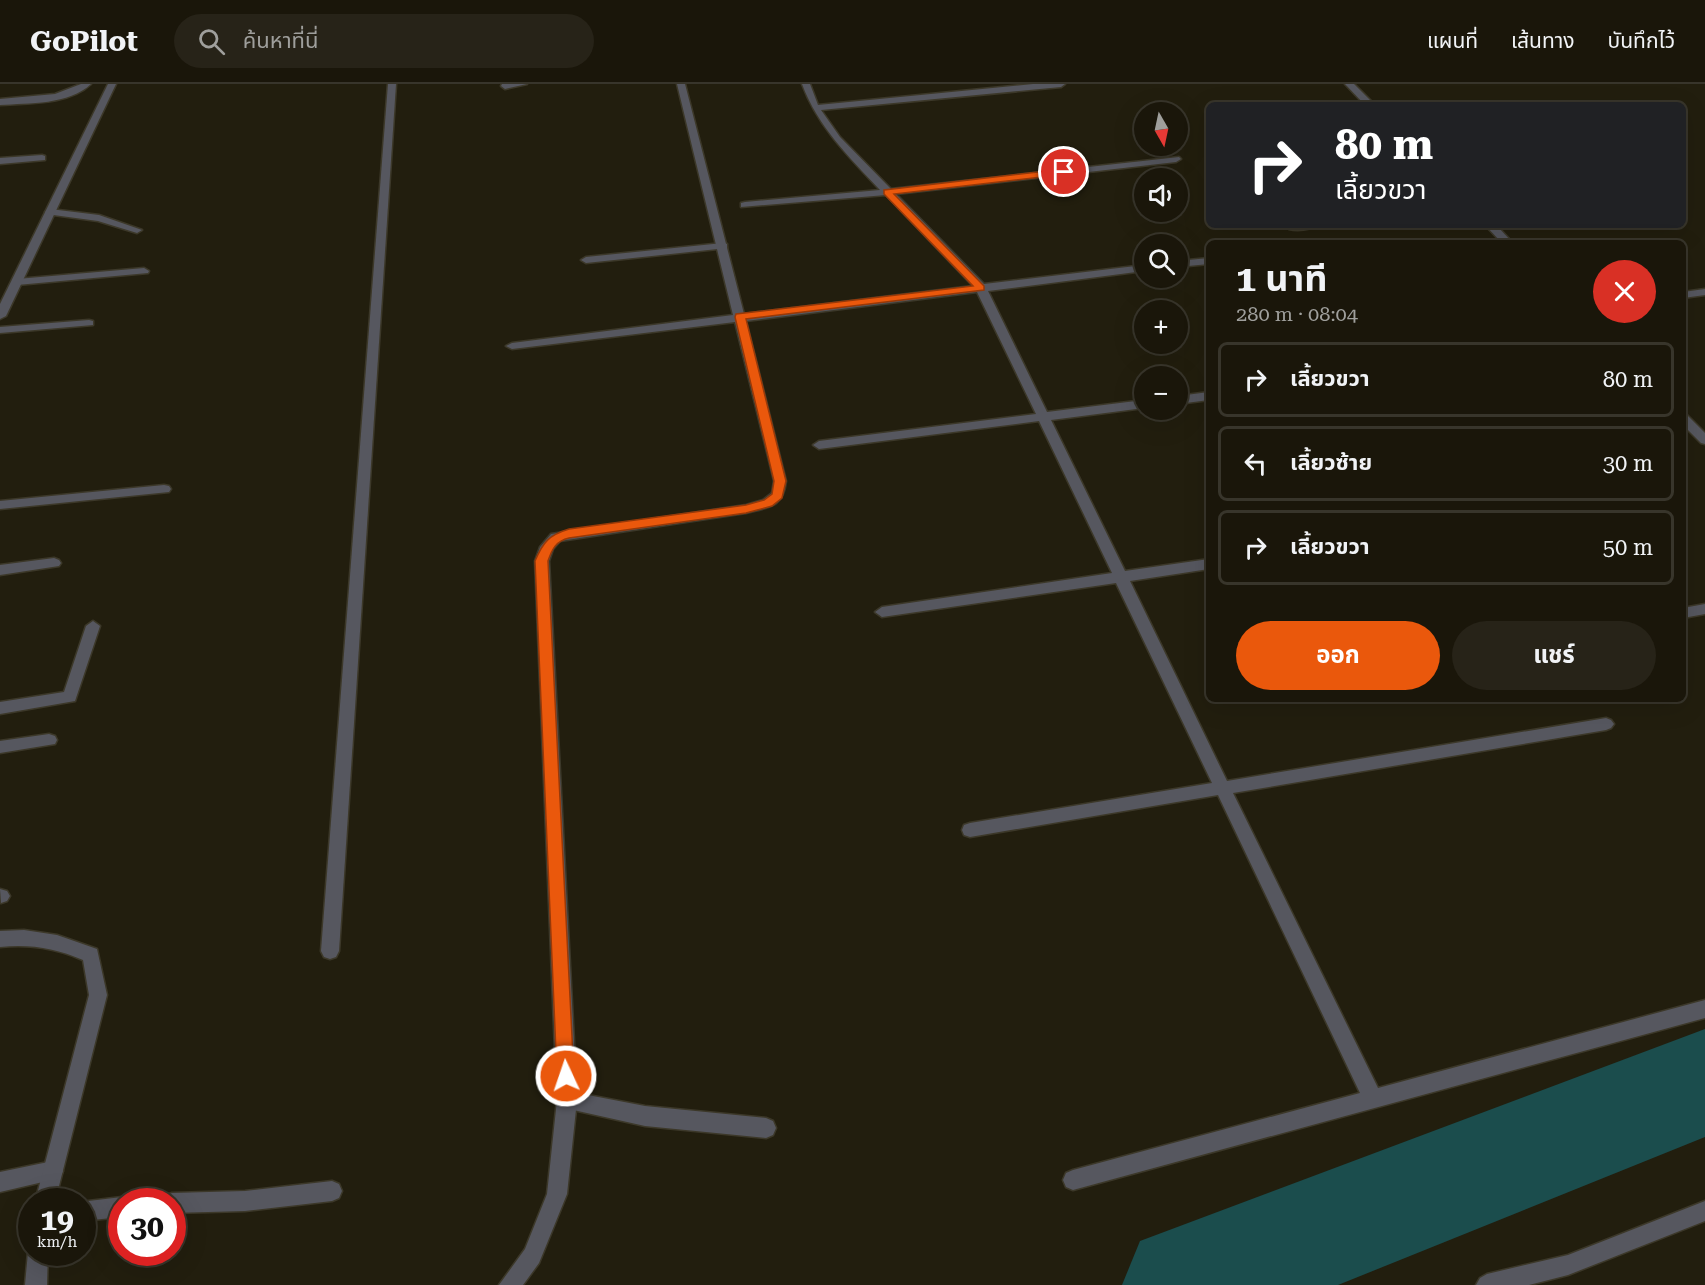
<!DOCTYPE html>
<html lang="th">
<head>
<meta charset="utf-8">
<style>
  :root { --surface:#1a160a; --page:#272318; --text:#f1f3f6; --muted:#9f9f9c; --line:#38352b; --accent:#ea580c }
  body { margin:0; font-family:"Roboto Serif","Noto Sans Thai",serif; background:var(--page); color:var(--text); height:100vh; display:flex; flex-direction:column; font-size:22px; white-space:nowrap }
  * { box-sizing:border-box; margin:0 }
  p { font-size:20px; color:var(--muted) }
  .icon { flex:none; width:33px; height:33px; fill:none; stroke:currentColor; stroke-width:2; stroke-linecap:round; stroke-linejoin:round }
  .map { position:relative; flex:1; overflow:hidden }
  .details { position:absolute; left:1206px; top:156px; width:480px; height:462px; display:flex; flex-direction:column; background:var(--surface); border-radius:9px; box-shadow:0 6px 24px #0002,0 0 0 2px var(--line) }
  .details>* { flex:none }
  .guide { position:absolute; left:1206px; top:18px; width:480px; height:126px; border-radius:9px; box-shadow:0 6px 24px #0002,0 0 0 2px var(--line); background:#202124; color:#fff; overflow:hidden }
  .needle { width:39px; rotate:171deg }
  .controls { position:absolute; left:1134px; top:18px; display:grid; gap:12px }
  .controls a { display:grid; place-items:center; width:54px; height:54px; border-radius:50%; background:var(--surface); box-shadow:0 6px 24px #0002,0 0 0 2px var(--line); font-size:30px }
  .speed { position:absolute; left:18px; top:1104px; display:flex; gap:12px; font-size:30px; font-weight:700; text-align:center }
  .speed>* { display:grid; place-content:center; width:78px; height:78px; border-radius:50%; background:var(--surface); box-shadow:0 6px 24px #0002,0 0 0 2px var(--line); line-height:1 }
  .speed small { font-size:15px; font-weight:400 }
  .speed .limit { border:9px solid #d22; background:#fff; color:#111 }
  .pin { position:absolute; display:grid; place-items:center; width:51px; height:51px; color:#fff; margin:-26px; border:3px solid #fff; border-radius:50%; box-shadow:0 2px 6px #0007 }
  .me { position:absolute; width:66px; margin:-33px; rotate:357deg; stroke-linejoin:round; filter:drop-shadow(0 0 4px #0008) }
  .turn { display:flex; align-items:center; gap:21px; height:126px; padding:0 30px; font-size:27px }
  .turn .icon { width:78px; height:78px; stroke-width:2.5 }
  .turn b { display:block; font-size:42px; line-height:51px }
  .round { display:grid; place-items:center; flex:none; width:63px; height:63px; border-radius:32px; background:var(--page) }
  .headline { display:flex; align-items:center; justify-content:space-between; height:102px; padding:0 30px }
  h1 { font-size:36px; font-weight:700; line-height:45px }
  .button { display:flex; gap:12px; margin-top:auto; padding:12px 30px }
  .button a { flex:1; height:69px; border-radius:36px; background:var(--accent); color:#fff; font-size:24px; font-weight:700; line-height:69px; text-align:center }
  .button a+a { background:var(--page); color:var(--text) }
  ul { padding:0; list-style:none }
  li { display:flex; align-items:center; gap:18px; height:75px; margin:0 12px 9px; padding:0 18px; border:3px solid var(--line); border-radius:9px }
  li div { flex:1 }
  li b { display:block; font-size:22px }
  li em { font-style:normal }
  header { display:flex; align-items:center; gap:36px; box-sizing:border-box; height:84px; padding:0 30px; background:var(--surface); border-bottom:2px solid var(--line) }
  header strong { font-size:28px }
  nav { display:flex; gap:33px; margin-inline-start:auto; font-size:21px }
  .search { width:420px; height:54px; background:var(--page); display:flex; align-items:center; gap:15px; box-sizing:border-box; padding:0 21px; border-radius:33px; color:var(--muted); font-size:22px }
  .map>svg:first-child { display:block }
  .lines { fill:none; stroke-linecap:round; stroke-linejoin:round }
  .river { fill:#1b4d4d; fill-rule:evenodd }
  .service-casing { stroke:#3c3829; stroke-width:3 }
  .minor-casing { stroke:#3c3829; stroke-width:3 }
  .service { fill:#56575f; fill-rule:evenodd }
  .minor { fill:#56575f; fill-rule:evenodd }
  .route { fill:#ea580c; stroke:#983908; stroke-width:1.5 }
</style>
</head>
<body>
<header>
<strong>GoPilot</strong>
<div class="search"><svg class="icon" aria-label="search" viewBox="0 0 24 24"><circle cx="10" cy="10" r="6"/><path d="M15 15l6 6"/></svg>ค้นหาที่นี่</div>
<nav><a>แผนที่</a><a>เส้นทาง</a><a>บันทึกไว้</a></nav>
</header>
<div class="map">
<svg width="1705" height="1201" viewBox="0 0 1705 1201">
  <rect width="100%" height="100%" fill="#221e0e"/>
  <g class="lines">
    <path class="river" d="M 1705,945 L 1705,1053 L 1338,1201 L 1122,1201 L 1140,1157 Z"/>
    <defs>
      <g id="service">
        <path d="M 50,125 L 99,131 L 142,146 L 137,149 L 98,137 L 46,130 L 45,128 Z"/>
        <path d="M 723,159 L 727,160 L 727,164 L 586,179 L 581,176 L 586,173 Z"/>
        <path d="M 144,184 L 149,187 L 148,189 L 17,201 L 12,198 L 17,195 Z"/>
        <path d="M 89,236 L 93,237 L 93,241 L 0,249 L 0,243 Z"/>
        <path d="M 164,401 L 169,402 L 171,405 L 169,408 L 0,425 L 0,417 Z"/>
        <path d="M 54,474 L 59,476 L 61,479 L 59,482 L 0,491 L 0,481 Z"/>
        <path d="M 93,537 L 100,542 L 75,617 L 0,630 L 0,618 L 64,608 L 86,542 Z"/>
        <path d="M 49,650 L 55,652 L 57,656 L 55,660 L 0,669 L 0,657 Z"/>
        <path d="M 0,805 L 7,807 L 10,812 L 7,817 L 1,819 Z"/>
        <path d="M 567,1007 L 645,1022 L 766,1034 L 773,1037 L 776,1044 L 773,1051 L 766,1054 L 645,1042 L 560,1023 L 557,1016 L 560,1009 Z"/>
        <path d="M 53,1077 L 60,1080 L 63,1087 L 60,1094 L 0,1108 L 0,1088 Z"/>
        <path d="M 332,1097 L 339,1100 L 342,1107 L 339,1114 L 332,1117 L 245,1127 L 172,1129 L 172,1118 L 163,1118 L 165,1112 L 172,1109 L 245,1107 Z"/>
        <path d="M 122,1113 L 130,1118 L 122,1118 L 122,1133 L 82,1137 L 82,1118 L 80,1118 Z"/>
      </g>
      <g id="minor">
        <path d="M 81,0 L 91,0 C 69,21 29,19 0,21 L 0,15 L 55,10 Z"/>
        <path d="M 108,0 L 116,0 L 6,232 L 0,235 L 0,220 Z"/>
        <path d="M 388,0 L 396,0 L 339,867 L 336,873 L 330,875 L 324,873 L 321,867 Z"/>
        <path d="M 502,0 L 527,0 L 505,5 L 501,2 Z"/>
        <path d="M 677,0 L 685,0 L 744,230 L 973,202 L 886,111 L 741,123 L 741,119 L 745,118 L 880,106 C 849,73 818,43 802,0 L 810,0 L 818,21 L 1033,0 L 1065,0 L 1061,3 L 821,26 L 840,53 L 891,105 L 1179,73 L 1181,75 L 1176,78 L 896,110 L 984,200 L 1144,181 L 1144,187 L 988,207 L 1047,328 L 1144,316 L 1144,324 L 1051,336 L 1125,487 L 1209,475 L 1209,485 L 1130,497 L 1227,697 L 1606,634 L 1611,636 L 1614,640 L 1611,644 L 1606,646 L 1233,709 L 1378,1004 L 1705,916 L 1705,934 L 1073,1106 L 1066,1103 L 1063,1096 L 1066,1089 L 1073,1086 L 1360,1009 L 1218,711 L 970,753 L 964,751 L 962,746 L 964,741 L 970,739 L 1212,699 L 1116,499 L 882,533 L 875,528 L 882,523 L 1112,489 L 1039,337 L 819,365 L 813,361 L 819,357 L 1036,330 L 977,208 L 746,237 L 786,397 C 783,424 769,423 746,429 L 560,457 L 553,465 L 549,477 L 577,1016 L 567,1110 L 539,1179 L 523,1201 L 499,1201 L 525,1165 L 547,1110 L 557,1016 L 535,477 L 540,463 L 551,450 L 746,421 L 763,416 L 772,409 L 774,397 L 735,238 L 512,265 L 506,262 L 512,259 L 733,231 Z"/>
        <path d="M 1345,0 L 1354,0 L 1375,21 L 1365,21 Z"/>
        <path d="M 42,71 L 45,72 L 45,76 L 0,80 L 0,74 Z"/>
        <path d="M 1289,141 L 1316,141 C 1311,146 1297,147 1289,145 Z"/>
        <path d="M 1485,141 L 1496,141 L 1513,159 L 1502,159 Z"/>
        <path d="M 1209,174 L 1209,180 L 1178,183 L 1178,177 Z"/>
        <path d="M 1705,205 L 1705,211 L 1683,214 L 1683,208 Z"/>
        <path d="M 1209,308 L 1209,316 L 1178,320 L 1178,312 Z"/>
        <path d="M 1683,330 L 1687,331 L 1705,349 L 1705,360 L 1701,359 L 1683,341 Z"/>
        <path d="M 1705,520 L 1705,530 L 1683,534 L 1683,524 Z"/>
        <path d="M 24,846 L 57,851 L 97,865 L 107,911 L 55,1118 L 35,1118 L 89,911 L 83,876 C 55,864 30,860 0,863 L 0,847 Z"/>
        <path d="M 1705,1117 L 1705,1137 L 1568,1191 L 1529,1201 L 1476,1201 L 1480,1194 L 1487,1190 L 1568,1171 Z"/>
        <path d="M 31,1161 L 32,1168 L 48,1168 L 47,1201 L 25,1201 L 28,1168 Z"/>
      </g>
    </defs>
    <use href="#service" class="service-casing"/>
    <use href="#minor" class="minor-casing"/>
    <use href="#service" class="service"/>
    <use href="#minor" class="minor"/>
  </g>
  <path class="route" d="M 1064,85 L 1068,86 L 1068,90 L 894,110 L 984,202 L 984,206 L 746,235 L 786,397 L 782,414 L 772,422 L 746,429 L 569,454 C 556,457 552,465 548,477 L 574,992 L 572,998 L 566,1001 L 560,998 L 557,992 L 535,477 C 543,458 549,451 569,445 L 746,421 L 764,416 L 772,410 L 774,397 L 735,233 L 736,230 L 973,202 L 884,110 L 884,106 Z"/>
</svg>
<div class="controls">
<a><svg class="needle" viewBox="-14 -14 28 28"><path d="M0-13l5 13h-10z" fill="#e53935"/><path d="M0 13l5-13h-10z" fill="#9f9f9c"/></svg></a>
<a><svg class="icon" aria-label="sound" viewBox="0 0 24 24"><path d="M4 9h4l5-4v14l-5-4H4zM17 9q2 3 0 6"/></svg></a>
<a><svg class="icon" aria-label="search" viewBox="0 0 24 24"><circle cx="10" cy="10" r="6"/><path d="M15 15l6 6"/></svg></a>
<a>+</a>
<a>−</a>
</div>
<div class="speed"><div>19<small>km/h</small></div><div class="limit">30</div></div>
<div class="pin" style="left:1064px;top:88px;background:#d93025"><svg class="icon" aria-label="arrive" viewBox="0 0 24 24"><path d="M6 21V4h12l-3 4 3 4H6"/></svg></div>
<svg class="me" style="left:566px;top:992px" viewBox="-20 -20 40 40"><circle r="17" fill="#ea580c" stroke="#fff" stroke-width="3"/><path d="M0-11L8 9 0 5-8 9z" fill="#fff"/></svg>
<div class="guide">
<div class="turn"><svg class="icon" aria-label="right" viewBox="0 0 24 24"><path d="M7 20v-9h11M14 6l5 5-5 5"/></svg><div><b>80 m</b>เลี้ยวขวา</div></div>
</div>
<section class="details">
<div class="headline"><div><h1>1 นาที</h1><p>280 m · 08:04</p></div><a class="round" style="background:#d93025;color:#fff"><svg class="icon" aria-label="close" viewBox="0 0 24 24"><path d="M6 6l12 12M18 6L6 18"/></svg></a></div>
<ul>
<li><svg class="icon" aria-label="right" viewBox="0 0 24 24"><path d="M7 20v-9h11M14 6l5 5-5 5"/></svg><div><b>เลี้ยวขวา</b></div><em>80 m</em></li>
<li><svg class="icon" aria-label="left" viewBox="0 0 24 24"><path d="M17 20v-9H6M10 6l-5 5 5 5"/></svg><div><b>เลี้ยวซ้าย</b></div><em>30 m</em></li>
<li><svg class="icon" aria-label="right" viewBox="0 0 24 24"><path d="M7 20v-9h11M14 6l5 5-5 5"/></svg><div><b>เลี้ยวขวา</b></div><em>50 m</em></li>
</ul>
<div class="button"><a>ออก</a><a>แชร์</a></div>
</section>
</div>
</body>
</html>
